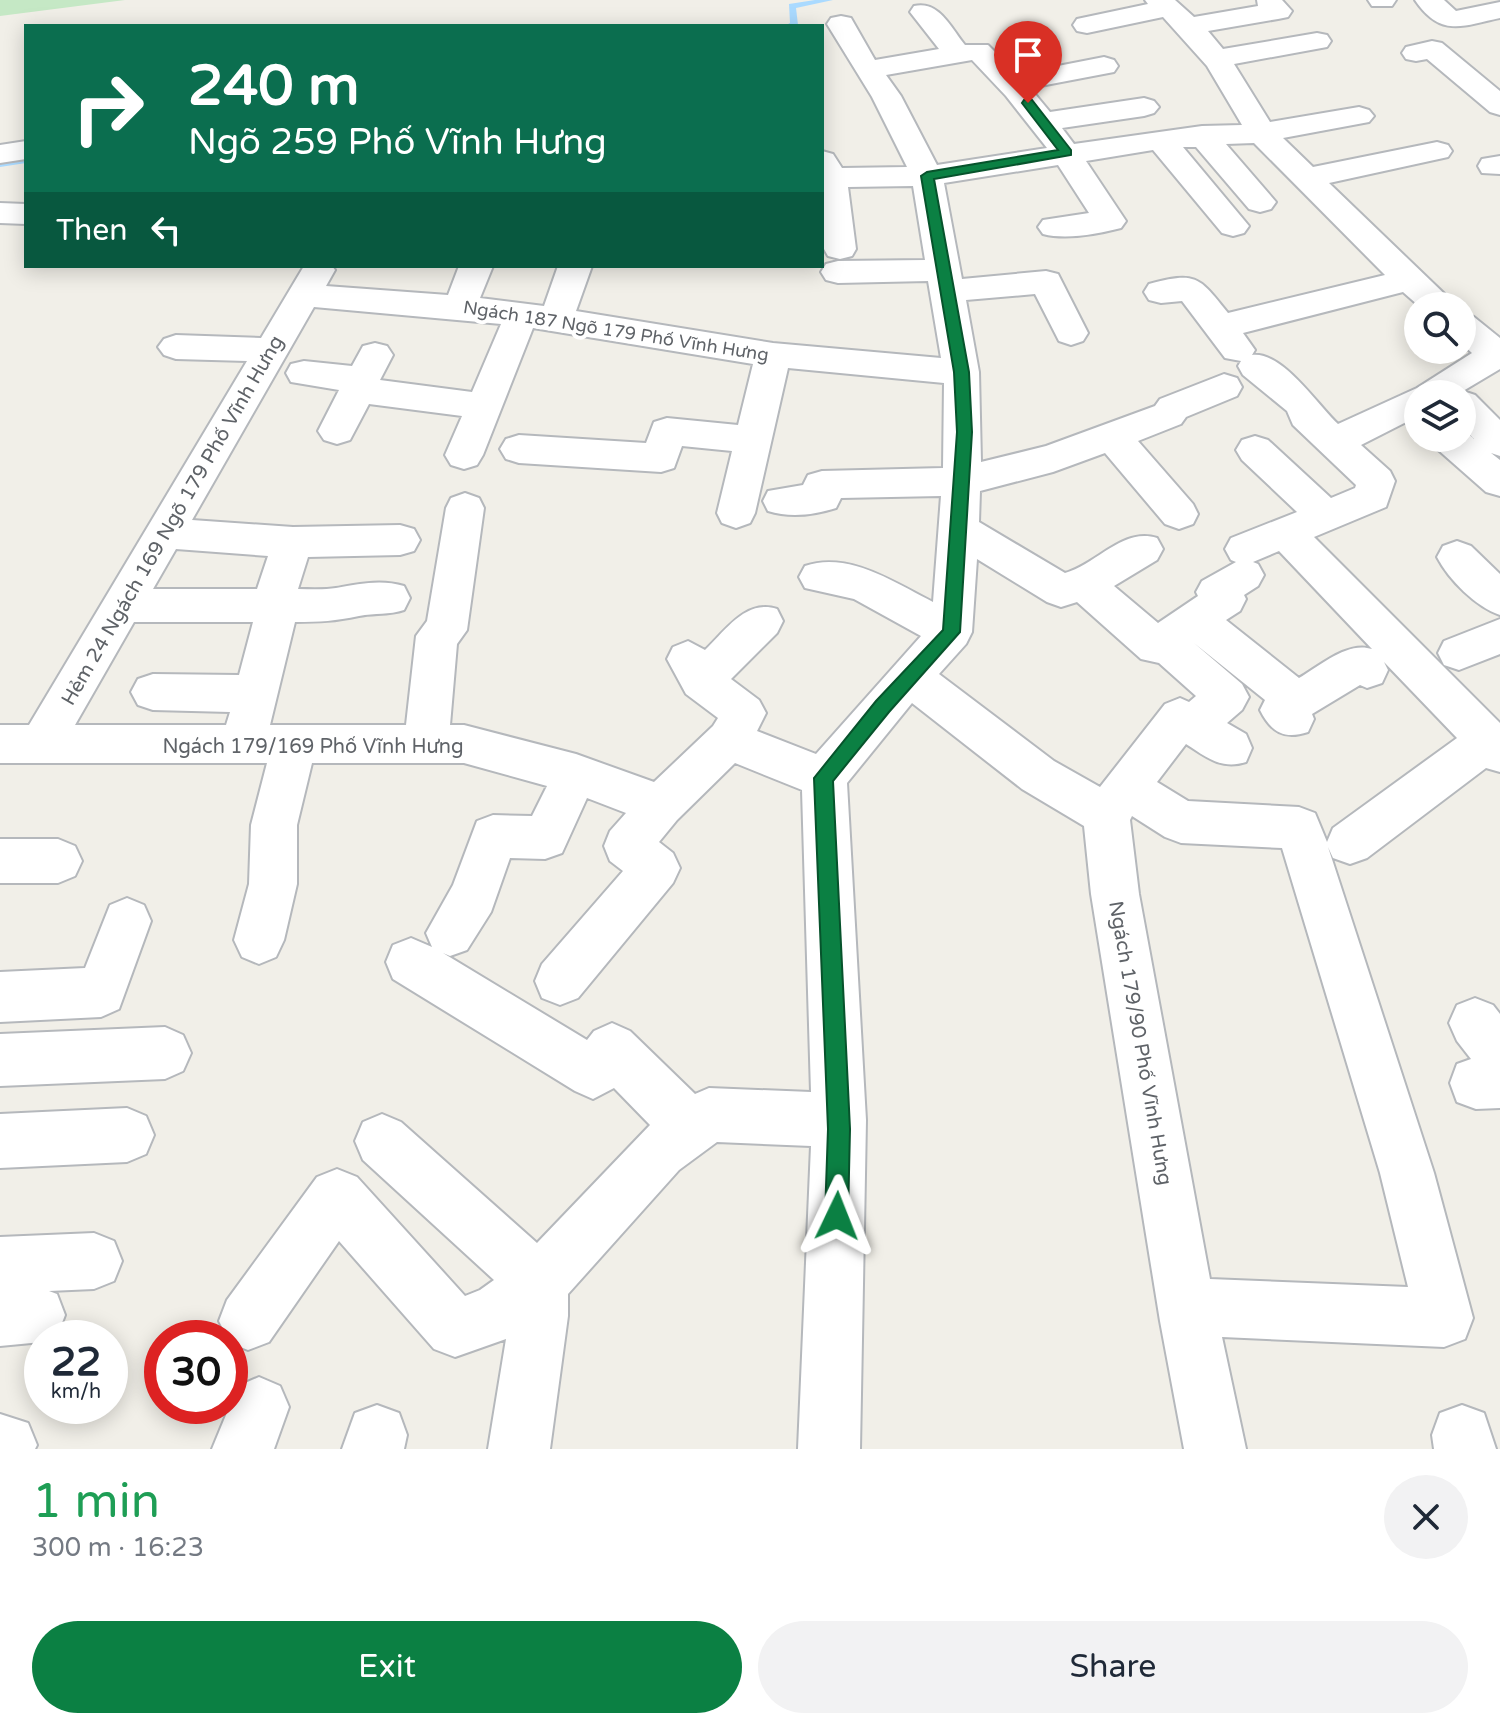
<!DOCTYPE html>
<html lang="en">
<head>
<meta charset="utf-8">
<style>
  :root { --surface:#fff; --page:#f2f2f3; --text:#1f2937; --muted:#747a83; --accent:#0b8043 }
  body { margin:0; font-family:"Varela Round",sans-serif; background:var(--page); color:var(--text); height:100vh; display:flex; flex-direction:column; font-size:30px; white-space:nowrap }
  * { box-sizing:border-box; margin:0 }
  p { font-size:26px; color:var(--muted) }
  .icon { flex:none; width:44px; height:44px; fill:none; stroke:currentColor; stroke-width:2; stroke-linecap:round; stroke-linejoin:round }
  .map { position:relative; height:1449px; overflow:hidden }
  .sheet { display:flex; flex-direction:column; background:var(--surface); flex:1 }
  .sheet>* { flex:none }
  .banner { position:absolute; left:24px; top:24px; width:800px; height:244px; border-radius:0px; box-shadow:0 4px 20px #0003; background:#0b6e4f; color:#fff; overflow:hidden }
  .tools { position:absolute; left:1404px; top:292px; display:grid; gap:16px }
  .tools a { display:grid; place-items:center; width:72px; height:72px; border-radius:50%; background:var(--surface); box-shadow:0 4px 20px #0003; font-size:40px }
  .speed { position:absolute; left:24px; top:1320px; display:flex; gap:16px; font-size:40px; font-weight:700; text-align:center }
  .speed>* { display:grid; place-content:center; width:104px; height:104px; border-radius:50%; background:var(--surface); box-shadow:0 4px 20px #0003; line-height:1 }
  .speed small { font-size:20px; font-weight:400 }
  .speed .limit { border:12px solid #d22; background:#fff; color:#111 }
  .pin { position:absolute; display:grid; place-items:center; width:68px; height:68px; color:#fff; margin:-82px -34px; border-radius:50% 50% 50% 0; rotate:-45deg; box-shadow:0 0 8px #0007 }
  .pin .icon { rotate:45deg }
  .me { position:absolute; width:88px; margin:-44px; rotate:2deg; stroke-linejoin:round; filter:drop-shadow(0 0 6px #0008) }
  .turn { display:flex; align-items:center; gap:28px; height:168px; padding:0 32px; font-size:36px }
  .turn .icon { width:104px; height:104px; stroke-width:2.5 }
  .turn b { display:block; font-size:56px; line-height:68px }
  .then { display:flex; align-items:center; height:76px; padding:0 32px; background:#0003; gap:16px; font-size:30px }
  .round { display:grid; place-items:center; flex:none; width:84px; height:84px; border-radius:42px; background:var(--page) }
  .headline { display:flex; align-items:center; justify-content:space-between; height:136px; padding:0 32px }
  h1 { font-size:48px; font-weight:600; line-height:60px; color:#1e9e55 }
  .primary-button { display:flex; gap:16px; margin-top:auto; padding:16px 32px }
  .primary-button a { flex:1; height:92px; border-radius:48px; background:var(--accent); color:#fff; font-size:32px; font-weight:600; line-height:92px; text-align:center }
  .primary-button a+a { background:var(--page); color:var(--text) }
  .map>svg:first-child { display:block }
  .green { fill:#c5e8c5 }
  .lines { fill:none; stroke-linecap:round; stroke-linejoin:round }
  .stream { fill:#aadaff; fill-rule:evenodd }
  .minor-casing { stroke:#b5b8bc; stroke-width:4 }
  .minor { fill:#fff; fill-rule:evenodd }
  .route { fill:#0b8043; stroke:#07532c; stroke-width:2 }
  .labels { text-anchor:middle; stroke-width:8; stroke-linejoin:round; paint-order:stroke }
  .far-street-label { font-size:18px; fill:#5f6368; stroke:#fff }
  .street-label { font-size:20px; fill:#5f6368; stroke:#fff }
</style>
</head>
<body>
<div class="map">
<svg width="1500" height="1449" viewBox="0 0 1500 1449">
  <rect width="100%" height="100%" fill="#f1efe8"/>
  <path class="green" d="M 0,0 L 125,0 L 0,16 Z"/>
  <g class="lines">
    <g class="stream">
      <path d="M 815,0 L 833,0 L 796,8 L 798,25 L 784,26 L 790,23 L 789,4 Z"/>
      <path d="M 26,157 L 26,163 L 0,167 L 0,161 Z"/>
    </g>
    <defs>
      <g id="minor">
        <path d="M 1145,0 L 1175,0 L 1194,17 L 1258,6 L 1257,0 L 1282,0 L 1292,11 L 1288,17 L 1278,19 L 1208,31 L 1223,49 L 1317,33 L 1327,35 L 1331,41 L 1327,47 L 1234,64 L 1270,122 L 1359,107 L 1369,110 L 1374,116 L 1369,122 L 1283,138 L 1313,167 L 1437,142 L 1448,145 L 1452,151 L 1448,157 L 1329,183 L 1457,306 L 1419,306 L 1403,292 L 1243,333 L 1255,350 L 1252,355 C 1283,351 1318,406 1338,424 L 1417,388 L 1472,353 L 1462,344 L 1462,313 L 1474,317 L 1500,338 L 1500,369 L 1463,391 L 1475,395 L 1500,420 L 1500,456 L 1491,453 L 1500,460 L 1500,496 L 1486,492 L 1436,448 L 1430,438 L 1462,438 L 1462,428 L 1474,439 L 1462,426 L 1462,394 L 1418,394 L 1418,416 L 1361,445 L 1390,471 L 1395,481 L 1386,507 L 1314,537 L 1500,723 L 1500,772 L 1486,768 L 1367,858 L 1350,864 L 1333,858 L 1328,847 L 1434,1173 L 1473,1318 L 1465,1339 L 1444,1347 L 1222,1337 L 1246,1449 L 1184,1449 L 1160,1321 L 1091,894 L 1084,826 L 1022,789 L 912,703 L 847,783 L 866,1120 L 860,1449 L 798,1449 L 811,1146 L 717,1142 L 679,1170 L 568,1294 L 568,1316 L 550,1449 L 488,1449 L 506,1339 L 455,1357 L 434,1349 L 339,1241 L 269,1342 L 248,1350 L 230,1343 L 219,1321 L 227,1300 L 317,1177 L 337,1169 L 357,1177 L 465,1296 L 480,1290 L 494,1280 L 363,1160 L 355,1141 L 363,1122 L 382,1114 L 401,1122 L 537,1243 L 650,1125 L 614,1088 L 593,1099 L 575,1091 L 393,979 L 386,962 L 393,945 L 411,938 L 432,947 L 426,933 L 453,885 L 477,821 L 493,815 L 532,816 L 547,786 L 464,763 L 312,763 L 297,825 L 297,884 L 284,940 L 276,957 L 259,964 L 242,957 L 234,940 L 249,884 L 251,825 L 267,763 L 0,763 L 0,725 L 29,725 L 247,361 L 176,359 L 164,355 L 158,347 L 164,339 L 176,335 L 261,338 L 304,266 L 332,266 L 335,270 L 326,286 L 448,295 L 459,266 L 493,266 L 480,298 L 544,306 L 558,266 L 592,266 L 576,311 L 773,343 L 941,358 L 928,281 L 838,283 L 826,280 L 821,272 L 826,264 L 838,261 L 925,260 L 913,186 L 848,187 L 856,249 L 852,256 L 840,259 L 828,256 L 824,249 L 822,151 L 833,154 L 842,168 L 907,167 L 872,97 L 827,24 L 831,18 L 841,16 L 851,18 L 875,60 L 939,49 L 910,12 L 914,6 C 939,0 951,28 965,45 L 988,45 L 1017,74 L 1104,57 L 1114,60 L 1118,66 L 1114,72 L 1030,88 L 1050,112 L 1144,98 L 1154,101 L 1159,107 L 1154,113 L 1144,116 L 1062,128 L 1074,144 L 1202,126 L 1242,125 L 1207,66 L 1163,17 L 1087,33 L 1077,31 L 1073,25 L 1077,19 L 1148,4 ZM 972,60 L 1006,96 L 1047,148 L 937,165 L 901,96 L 886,75 ZM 1254,143 L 1385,275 L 1228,313 C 1199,277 1197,271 1149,284 L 1144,292 L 1149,300 L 1161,303 L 1182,301 L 1225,358 L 1241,361 L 1238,366 L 1243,375 L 1287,411 L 1293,425 L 1356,485 L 1355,488 L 1331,498 L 1268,440 L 1255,436 L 1242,440 L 1236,450 L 1242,460 L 1297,512 L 1231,538 L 1225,549 L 1231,560 L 1236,562 L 1202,581 L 1196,592 L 1198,596 L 1158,623 L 1114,586 L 1157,560 L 1163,549 L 1157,538 C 1123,527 1097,564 1065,573 L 979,522 L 980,491 L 1053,472 L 1105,453 L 1165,524 L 1179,529 L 1193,524 L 1198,514 L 1193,504 L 1138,441 L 1181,424 L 1186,417 L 1237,396 L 1242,387 L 1237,378 L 1224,374 L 1160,399 L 1155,406 L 1046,446 L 981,462 L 979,372 L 966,300 L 1035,294 L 1059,341 L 1071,345 L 1083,341 L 1088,333 L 1058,274 L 1046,271 L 962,279 L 944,183 L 1058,165 L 1089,213 L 1043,220 L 1038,227 L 1043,234 C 1066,240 1098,234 1121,228 L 1126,221 L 1086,161 L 1153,150 L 1222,233 L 1233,236 L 1244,233 L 1249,226 L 1183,147 L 1196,147 L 1249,209 L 1260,212 L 1271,209 L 1276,202 L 1226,144 ZM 314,307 L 501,324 L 472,392 L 380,380 L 393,355 L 387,346 L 375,343 L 363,346 L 352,366 L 304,361 L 291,364 L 286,373 L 291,382 L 339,390 L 318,431 L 324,440 L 337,444 L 350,440 L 369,404 L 462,416 L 445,455 L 451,465 L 464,469 L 477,465 L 483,455 L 533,328 L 753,364 L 738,425 L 667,418 L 654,422 L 646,443 L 519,435 L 506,439 L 500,449 L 506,459 L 519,463 L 661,472 L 674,468 L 682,446 L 732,451 L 717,513 L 722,523 L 736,528 L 750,523 L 755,513 L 788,368 L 944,383 L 943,468 L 822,471 L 808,475 L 803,485 L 768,491 L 763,501 L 768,511 C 790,518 814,515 836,508 L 841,498 L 941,496 L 933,602 C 895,583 849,551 805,566 L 799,577 L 805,588 L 854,599 L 921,636 L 816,754 L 757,731 L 766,713 L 759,700 L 731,679 L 777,633 L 783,621 L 777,609 C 746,599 726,630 705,650 L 688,641 L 673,647 L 667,659 L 686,694 L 718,718 L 713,726 L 654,782 L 576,754 L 464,725 L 450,725 L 457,644 L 467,630 L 484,508 L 479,498 L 465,493 L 451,498 L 446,508 L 427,621 L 416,636 L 406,725 L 270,725 L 295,622 C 321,622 335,621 359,616 C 375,613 389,615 404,610 L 410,598 L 404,586 C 381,579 359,584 336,588 C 324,590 310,589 298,589 L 308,557 L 400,555 L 414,551 L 420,540 L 414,529 L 400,525 L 293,527 L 192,520 ZM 176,549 L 268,556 L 257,589 L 153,589 ZM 1279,551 L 1372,649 C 1348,641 1321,665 1299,678 L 1226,620 L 1240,611 L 1246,599 L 1244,595 L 1258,586 L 1264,575 L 1258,564 L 1253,562 ZM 977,559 L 1047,602 L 1061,607 L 1077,602 L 1141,659 L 1159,663 L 1196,696 L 1189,702 L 1180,698 L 1165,704 L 1100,787 L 1054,761 L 939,674 L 966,644 L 972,632 ZM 134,622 L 253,622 L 239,675 L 153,674 L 138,679 L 131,692 L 138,705 L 153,710 L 230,712 L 226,725 L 75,725 ZM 1194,643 L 1265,700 L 1260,710 C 1271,732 1284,740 1308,732 L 1314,719 L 1312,714 L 1360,685 L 1367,688 L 1382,683 L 1388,670 L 1384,662 L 1457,738 L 1333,828 L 1327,842 L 1315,813 L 1299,807 L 1188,801 L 1157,782 L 1186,744 C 1206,757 1221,770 1246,762 L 1252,748 L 1246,734 L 1227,723 L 1242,710 L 1249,697 L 1242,684 ZM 735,763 L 802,790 L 811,1092 L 709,1088 L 695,1094 L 630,1031 L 612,1023 L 594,1031 L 587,1040 L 443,953 L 450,956 L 467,950 L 491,912 L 510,858 L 545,859 L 562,853 L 587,798 L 626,813 L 610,831 L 604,846 L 610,861 L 623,871 L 542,964 L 535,981 L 542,998 L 560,1005 L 578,998 L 673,883 L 680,868 L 673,853 L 659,842 L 677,820 ZM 1132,816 L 1165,837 L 1181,843 L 1282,848 L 1380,1173 L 1408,1287 L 1210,1279 L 1139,894 L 1130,820 Z"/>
        <path d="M 1368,0 L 1396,0 L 1392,6 L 1372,6 Z"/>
        <path d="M 1415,0 L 1444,0 L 1456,11 L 1500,2 L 1500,18 C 1462,26 1441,38 1415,0 Z"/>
        <path d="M 1432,41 L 1442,43 L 1500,91 L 1500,115 L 1490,112 L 1427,59 L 1416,61 L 1406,59 L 1402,53 L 1406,47 Z"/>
        <path d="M 26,141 L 26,159 L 0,163 L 0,145 Z"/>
        <path d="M 1500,156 L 1500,174 L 1482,173 L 1478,166 L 1482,159 Z"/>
        <path d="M 0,203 L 26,204 L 26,224 L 0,223 Z"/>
        <path d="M 1457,541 L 1471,546 L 1500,574 L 1500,615 C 1476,607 1449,580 1437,557 L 1443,546 Z"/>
        <path d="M 1500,619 L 1500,654 L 1459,670 L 1444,665 L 1438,653 L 1444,641 Z"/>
        <path d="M 0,839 L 58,839 L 75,846 L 82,861 L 75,876 L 58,883 L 0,883 Z"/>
        <path d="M 127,898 L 144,905 L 151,921 L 119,1009 L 101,1017 L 0,1022 L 0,972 L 85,968 L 110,905 Z"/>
        <path d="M 1475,998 L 1493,1005 L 1500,1014 L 1500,1108 L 1476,1109 L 1457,1102 L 1450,1083 L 1457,1064 L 1471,1059 L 1457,1041 L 1449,1023 L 1457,1005 Z"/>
        <path d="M 165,1027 L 183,1035 L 191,1053 L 183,1071 L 165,1079 L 0,1086 L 0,1034 Z"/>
        <path d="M 127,1108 L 146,1116 L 154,1135 L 146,1154 L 127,1162 L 0,1168 L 0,1114 Z"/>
        <path d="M 94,1233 L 114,1241 L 122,1261 L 114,1281 L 94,1289 L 49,1291 L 57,1294 L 65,1315 L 57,1336 L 42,1338 L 42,1342 L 0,1346 L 0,1237 Z"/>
        <path d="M 259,1377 L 280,1386 L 289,1407 L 274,1449 L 212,1449 L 238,1386 Z"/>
        <path d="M 377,1405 L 399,1413 L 407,1435 L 404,1449 L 342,1449 L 355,1413 Z"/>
        <path d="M 1462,1405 L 1484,1413 L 1496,1449 L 1434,1449 L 1432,1435 L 1440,1413 Z"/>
        <path d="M 0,1414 L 28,1423 L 37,1445 L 35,1449 L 0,1449 Z"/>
      </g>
    </defs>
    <use href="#minor" class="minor-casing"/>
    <use href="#minor" class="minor"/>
  </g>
  <path class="route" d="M 1024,100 L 1032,100 L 1071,150 L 1071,155 L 934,179 L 969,372 L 972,432 L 960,632 L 889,712 L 833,781 L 850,1129 L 848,1216 L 845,1224 L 837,1228 L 828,1224 L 825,1216 L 828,1129 L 814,778 L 876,701 L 943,630 L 957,432 L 954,372 L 921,176 L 927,172 L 1058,150 L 1022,103 Z"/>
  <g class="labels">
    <g class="far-street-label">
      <text transform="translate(616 331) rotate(9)" y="6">Ngách 187 Ngõ 179 Phố Vĩnh Hưng</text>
    </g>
    <g class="street-label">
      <text transform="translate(172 520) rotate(-60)" y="7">Hẻm 24 Ngách 169 Ngõ 179 Phố Vĩnh Hưng</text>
      <text x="313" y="753">Ngách 179/169 Phố Vĩnh Hưng</text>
      <text transform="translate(1141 1043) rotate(80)" y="7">Ngách 179/90 Phố Vĩnh Hưng</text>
    </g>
  </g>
</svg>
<div class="tools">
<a><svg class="icon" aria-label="search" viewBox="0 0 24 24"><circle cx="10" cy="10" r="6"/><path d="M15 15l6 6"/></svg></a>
<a><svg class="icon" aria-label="layers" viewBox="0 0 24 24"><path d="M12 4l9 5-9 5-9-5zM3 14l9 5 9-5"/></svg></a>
</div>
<div class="speed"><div>22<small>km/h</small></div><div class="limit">30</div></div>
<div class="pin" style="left:1028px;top:103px;background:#d93025"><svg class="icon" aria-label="arrive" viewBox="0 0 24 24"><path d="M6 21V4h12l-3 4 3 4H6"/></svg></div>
<svg class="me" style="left:837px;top:1216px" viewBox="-20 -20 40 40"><path d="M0-17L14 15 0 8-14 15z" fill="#0b8043" stroke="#fff" stroke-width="4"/></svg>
<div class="banner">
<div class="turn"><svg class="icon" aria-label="right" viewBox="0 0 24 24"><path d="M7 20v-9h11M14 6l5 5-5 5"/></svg><div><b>240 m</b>Ngõ 259 Phố Vĩnh Hưng</div></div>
<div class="then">Then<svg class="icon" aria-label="left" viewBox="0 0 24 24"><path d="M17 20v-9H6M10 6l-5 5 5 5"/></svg></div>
</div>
</div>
<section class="sheet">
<div class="headline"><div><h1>1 min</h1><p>300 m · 16:23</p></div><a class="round"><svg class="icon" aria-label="close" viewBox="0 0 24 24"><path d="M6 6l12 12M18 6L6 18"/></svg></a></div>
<div class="primary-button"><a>Exit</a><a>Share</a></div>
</section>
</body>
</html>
